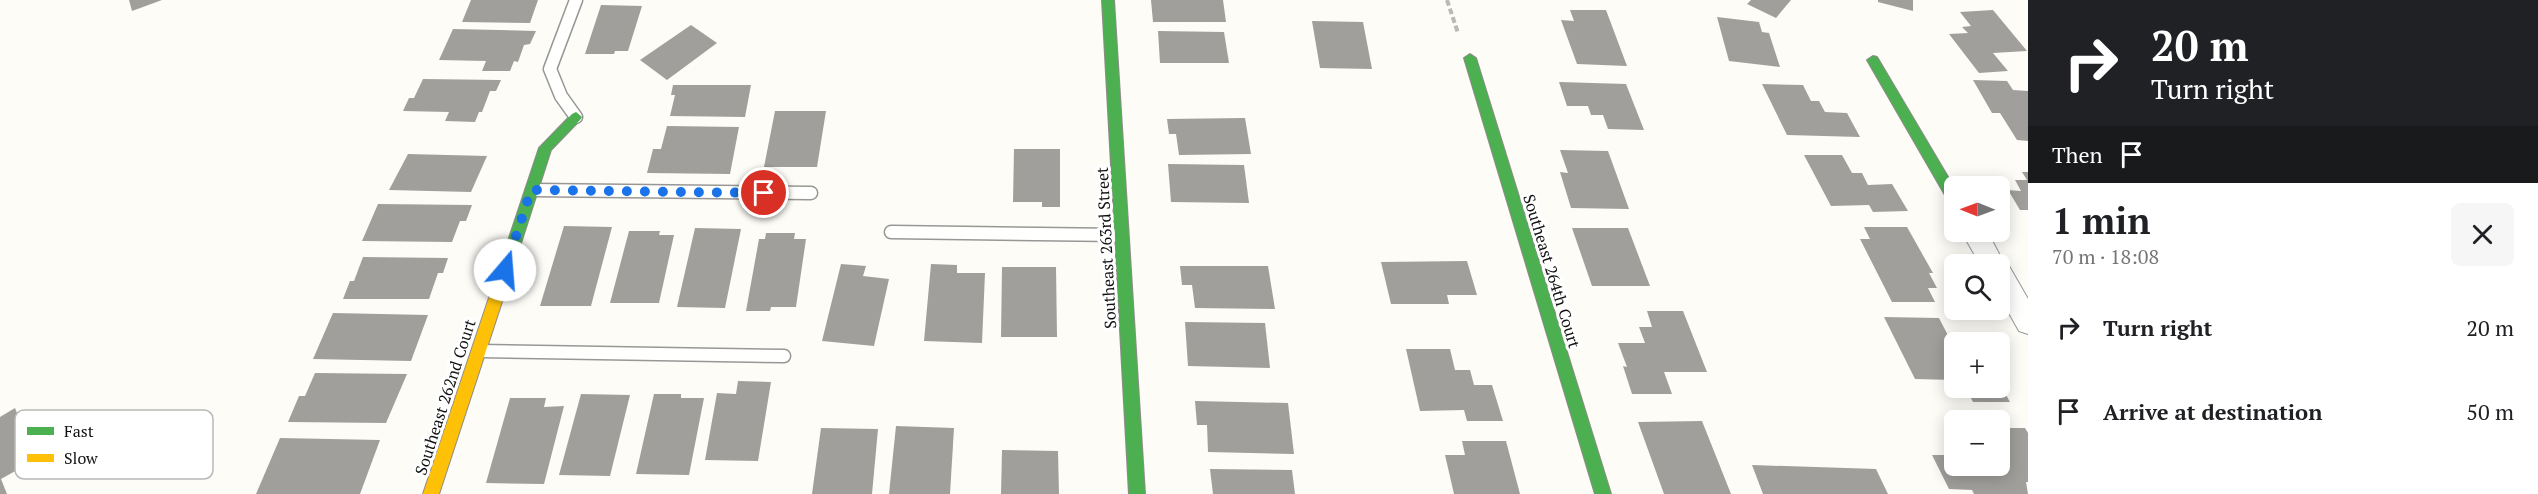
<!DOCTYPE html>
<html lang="en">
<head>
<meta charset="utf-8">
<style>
  :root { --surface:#fff; --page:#f6f6f6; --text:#202124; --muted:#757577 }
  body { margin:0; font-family:"PT Serif",serif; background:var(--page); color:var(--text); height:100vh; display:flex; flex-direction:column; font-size:22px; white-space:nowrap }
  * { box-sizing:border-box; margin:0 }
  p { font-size:20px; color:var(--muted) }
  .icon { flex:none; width:33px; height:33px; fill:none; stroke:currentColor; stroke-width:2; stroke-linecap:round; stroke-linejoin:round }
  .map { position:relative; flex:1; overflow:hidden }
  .panel { display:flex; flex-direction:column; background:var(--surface); width:510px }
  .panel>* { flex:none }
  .guide { background:#202124; color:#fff; overflow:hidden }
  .needle { width:39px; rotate:271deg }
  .fabs { position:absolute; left:1944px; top:176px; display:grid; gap:12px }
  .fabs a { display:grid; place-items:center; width:66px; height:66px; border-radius:9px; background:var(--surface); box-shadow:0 3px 15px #0003; font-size:30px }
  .pin { position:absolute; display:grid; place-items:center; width:51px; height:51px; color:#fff; margin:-26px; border:3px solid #fff; border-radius:50%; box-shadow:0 2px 6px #0007 }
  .me { position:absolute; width:66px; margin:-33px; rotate:18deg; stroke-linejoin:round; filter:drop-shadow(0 0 4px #0008) }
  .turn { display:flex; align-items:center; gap:21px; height:126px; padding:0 24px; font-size:27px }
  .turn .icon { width:78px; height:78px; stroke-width:2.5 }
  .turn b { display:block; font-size:42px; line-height:51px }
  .then { display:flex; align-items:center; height:57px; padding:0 24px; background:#0003; gap:12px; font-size:22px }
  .round { display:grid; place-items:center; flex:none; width:63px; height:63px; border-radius:9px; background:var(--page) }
  .summary { display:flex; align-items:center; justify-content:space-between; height:102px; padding:0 24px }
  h1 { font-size:36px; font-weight:700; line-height:45px }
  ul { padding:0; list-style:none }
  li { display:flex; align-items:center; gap:18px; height:84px; padding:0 24px }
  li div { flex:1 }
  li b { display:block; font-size:22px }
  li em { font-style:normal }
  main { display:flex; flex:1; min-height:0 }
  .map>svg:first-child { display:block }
  .building { fill:#a19f9c }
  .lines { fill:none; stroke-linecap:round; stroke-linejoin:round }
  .lane-casing { stroke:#979795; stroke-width:15 }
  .street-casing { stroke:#979795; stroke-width:2 }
  .fast-casing { stroke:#8e8d8b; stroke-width:2 }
  .slow-casing { stroke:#8e8d8b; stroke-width:2 }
  .path { stroke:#b9b9b8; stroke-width:4; stroke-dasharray:6 3; stroke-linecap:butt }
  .lane { stroke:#fffffe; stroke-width:12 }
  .street { fill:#fffffe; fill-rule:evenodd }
  .fast { fill:#4caf50; fill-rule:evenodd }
  .slow { fill:#ffc107; fill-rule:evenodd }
  .route { stroke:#1a73e8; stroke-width:10; stroke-dasharray:0 18 }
  .labels { text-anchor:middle; stroke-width:6; stroke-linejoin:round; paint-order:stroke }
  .street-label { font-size:16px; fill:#111; stroke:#fff }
  .key { fill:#fff; stroke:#b8b8b8; stroke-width:1.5 }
  .key-label { font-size:16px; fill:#111 }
</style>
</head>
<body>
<main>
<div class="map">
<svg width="2028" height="494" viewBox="0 0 2028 494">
  <rect width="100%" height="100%" fill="#fdfcf7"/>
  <g class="building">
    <path d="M 129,0 L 162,0 L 132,11 Z"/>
    <path d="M 471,0 L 538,0 L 530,23 L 462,22 Z"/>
    <path d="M 1151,0 L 1223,0 L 1226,22 L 1153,22 Z"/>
    <path d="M 1751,0 L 1791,0 L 1776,18 L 1747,4 Z"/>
    <path d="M 1878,0 L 1913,0 L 1913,11 L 1878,2 Z"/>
    <path d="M 601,5 L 642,6 L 628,51 L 615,51 L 614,54 L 585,54 Z"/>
    <path d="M 1570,10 L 1606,10 L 1627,66 L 1577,64 L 1561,20 L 1574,21 Z"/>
    <path d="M 1993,10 L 2027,51 L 1993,53 L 2008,71 L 1979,73 L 1949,34 L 1968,33 L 1962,27 L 1971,26 L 1960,12 Z"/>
    <path d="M 1717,17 L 1759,22 L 1762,32 L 1769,33 L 1780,67 L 1729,61 Z"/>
    <path d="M 1312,21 L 1363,22 L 1372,69 L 1320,68 Z"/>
    <path d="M 691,25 L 717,43 L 667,80 L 640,60 Z"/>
    <path d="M 453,29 L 536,31 L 530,44 L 524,45 L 518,62 L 514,61 L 510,71 L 482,71 L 486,61 L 439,60 Z"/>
    <path d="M 1158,31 L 1224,32 L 1229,63 L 1160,63 Z"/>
    <path d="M 423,79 L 501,80 L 496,91 L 490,91 L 482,112 L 479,112 L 475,122 L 445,121 L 449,112 L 403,111 L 409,98 L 414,98 Z"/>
    <path d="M 1973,80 L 2007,81 L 2013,90 L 2028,91 L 2028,141 L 2017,140 L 2000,113 L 1992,113 Z"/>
    <path d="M 1559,82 L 1626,84 L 1644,130 L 1608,129 L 1603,115 L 1591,115 L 1588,106 L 1567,106 Z"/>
    <path d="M 1762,84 L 1803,85 L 1811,101 L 1819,101 L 1825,112 L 1847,113 L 1860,137 L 1787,135 Z"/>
    <path d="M 673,85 L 751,85 L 745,117 L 670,116 L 675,95 L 671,95 Z"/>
    <path d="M 775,111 L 826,111 L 817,167 L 764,167 Z"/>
    <path d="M 1245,118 L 1251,154 L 1179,155 L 1176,134 L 1169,134 L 1167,119 Z"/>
    <path d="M 667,126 L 739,127 L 730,174 L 647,173 L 653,149 L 661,149 Z"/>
    <path d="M 1014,149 L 1060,149 L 1060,207 L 1042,207 L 1042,202 L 1013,202 Z"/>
    <path d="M 1560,150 L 1608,151 L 1629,209 L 1571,208 L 1560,172 L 1568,173 Z"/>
    <path d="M 408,154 L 487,156 L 471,192 L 389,190 Z"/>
    <path d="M 1804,155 L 1842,155 L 1852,173 L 1862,173 L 1868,185 L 1892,184 L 1908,211 L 1873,212 L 1869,205 L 1831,206 Z"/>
    <path d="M 1168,164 L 1244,165 L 1249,203 L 1171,202 Z"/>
    <path d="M 2022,172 L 2028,172 L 2028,210 L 2020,210 L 2008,190 L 2021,191 L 2015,180 L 2027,180 Z"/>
    <path d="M 378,204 L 472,205 L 466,221 L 460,221 L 452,242 L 362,241 Z"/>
    <path d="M 564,226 L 612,227 L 591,306 L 540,306 Z"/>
    <path d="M 1864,227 L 1907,227 L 1933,273 L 1929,273 L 1937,288 L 1928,288 L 1935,302 L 1892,302 L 1860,239 L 1870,239 Z"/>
    <path d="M 695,228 L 741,229 L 725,308 L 677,307 Z"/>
    <path d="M 1572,228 L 1628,228 L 1650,286 L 1592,286 Z"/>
    <path d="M 629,231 L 660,231 L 659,235 L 674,235 L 659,303 L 610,303 Z"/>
    <path d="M 766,233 L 795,233 L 794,239 L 806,239 L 796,307 L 771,307 L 770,311 L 746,311 L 759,239 L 765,239 Z"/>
    <path d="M 363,257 L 448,258 L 443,273 L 438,273 L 429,299 L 343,299 L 350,281 L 354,281 Z"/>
    <path d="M 1467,261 L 1477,295 L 1447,295 L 1449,304 L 1391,304 L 1381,262 Z"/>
    <path d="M 841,264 L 866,266 L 863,276 L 889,279 L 874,346 L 822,341 Z"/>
    <path d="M 931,264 L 957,265 L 957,273 L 985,273 L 982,343 L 924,341 Z"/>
    <path d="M 1180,266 L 1268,266 L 1275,309 L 1195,308 L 1192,285 L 1182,285 Z"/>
    <path d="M 1002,267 L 1056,267 L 1057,337 L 1001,337 Z"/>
    <path d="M 1647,311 L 1683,311 L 1707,372 L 1664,372 L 1672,394 L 1632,394 L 1623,366 L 1627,367 L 1618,343 L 1645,343 L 1639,327 L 1652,327 Z"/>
    <path d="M 333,313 L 428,315 L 411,361 L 313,359 Z"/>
    <path d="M 1884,317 L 1939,318 L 1954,347 L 1954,380 L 1915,379 Z"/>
    <path d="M 1185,322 L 1265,323 L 1270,368 L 1188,366 Z"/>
    <path d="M 1406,349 L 1450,349 L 1455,370 L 1470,370 L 1474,385 L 1492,385 L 1503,421 L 1467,421 L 1464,410 L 1420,411 Z"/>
    <path d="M 315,373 L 407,374 L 386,423 L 288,422 L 299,396 L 305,396 Z"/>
    <path d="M 738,381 L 771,382 L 758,461 L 705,460 L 717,393 L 736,394 Z"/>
    <path d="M 2000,384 L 2010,402 L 1973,402 L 1965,387 L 2000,387 Z"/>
    <path d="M 581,394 L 630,395 L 610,476 L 559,475 Z"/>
    <path d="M 654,394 L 681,394 L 681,398 L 704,398 L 689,475 L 636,474 Z"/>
    <path d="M 510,398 L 546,398 L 544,407 L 564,406 L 544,484 L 486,483 Z"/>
    <path d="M 1195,401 L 1288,403 L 1294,454 L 1208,452 L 1207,425 L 1197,425 Z"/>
    <path d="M 15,408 L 35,460 L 1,479 L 7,494 L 0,494 L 0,417 Z"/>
    <path d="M 1702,421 L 1731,494 L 1664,494 L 1638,422 Z"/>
    <path d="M 896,426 L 954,428 L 950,494 L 889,494 Z"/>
    <path d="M 821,428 L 878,429 L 872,494 L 812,494 Z"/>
    <path d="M 2000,428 L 2025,428 L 2028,433 L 2028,482 L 2026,482 L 2028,494 L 1974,494 L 1972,490 L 1949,489 L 1932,455 L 1954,455 L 1954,465 L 2000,465 Z"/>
    <path d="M 280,438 L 380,440 L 360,494 L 256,494 Z"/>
    <path d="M 1462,441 L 1506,441 L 1520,494 L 1454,494 L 1445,455 L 1465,455 Z"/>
    <path d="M 1002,450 L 1058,451 L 1059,494 L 1001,494 Z"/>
    <path d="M 1752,465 L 1876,469 L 1888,494 L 1763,494 Z"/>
    <path d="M 1210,469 L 1292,470 L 1295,494 L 1213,494 Z"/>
  </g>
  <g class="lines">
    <defs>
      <g id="lane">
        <path d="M 576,0 L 550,69 L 561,96 L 576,117"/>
        <path d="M 532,190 L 811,193"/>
        <path d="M 891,232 L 1120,235"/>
        <path d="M 479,351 L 784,356"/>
      </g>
      <path id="street" d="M 1961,231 L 1987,231 L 2005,265 L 2009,266 L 2028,299 L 2028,334 L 2019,331 L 2000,297 L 2000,264 L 1980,264 Z"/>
      <g id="fast">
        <path d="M 1102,0 L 1114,0 L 1145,494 L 1129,494 Z"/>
        <path d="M 1470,54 L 1476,58 L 1611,494 L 1595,494 L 1464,58 Z"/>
        <path d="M 1873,56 L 1877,57 L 1954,187 L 1954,203 L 1949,202 L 1867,60 Z"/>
        <path d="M 576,112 L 582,117 L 580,120 L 551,150 L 513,268 L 511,272 L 501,272 L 499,268 L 539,148 L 572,114 Z"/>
      </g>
      <path id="slow" d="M 506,262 L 511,264 L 513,268 L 439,494 L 423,494 L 499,268 L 501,264 Z"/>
    </defs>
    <use href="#lane" class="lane-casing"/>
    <use href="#street" class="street-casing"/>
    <use href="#fast" class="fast-casing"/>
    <use href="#slow" class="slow-casing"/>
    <path class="path" d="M 1447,0 L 1458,33"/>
    <use href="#lane" class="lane"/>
    <use href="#street" class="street"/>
    <use href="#fast" class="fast"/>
    <use href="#slow" class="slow"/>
  </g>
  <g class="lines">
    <path class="route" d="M 505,270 L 531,190 L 764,193"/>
  </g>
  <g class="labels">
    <g class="street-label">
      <text transform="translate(1106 248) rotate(-93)" y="6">Southeast 263rd Street</text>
      <text transform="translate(1552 271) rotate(73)" y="6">Southeast 264th Court</text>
      <text transform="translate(445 397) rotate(-72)" y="6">Southeast 262nd Court</text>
    </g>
  </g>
  <rect x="15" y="410" width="198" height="69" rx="9" class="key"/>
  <rect x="27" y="427" width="27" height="8" fill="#4caf50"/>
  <rect x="27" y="454" width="27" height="8" fill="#ffc107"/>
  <g class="key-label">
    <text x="64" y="437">Fast</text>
    <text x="64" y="464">Slow</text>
  </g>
</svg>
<div class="fabs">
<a><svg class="needle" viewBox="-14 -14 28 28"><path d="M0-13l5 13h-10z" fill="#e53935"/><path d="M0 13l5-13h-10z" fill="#757577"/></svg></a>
<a><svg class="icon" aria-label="search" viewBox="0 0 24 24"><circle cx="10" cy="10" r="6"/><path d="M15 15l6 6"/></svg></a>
<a>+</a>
<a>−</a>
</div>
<div class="pin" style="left:764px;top:193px;background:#d93025"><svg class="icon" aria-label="arrive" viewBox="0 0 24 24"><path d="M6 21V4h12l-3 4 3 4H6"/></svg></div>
<svg class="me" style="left:505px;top:270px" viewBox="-20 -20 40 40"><circle r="19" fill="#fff"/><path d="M0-13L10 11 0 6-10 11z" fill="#1a73e8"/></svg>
</div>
<section class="panel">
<div class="guide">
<div class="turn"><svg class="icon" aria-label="right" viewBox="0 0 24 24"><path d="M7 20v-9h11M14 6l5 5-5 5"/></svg><div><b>20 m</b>Turn right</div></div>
<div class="then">Then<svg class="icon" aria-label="arrive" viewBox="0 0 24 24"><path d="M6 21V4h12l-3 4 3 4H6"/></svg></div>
</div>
<div class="summary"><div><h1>1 min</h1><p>70 m · 18:08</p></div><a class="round"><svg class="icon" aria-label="close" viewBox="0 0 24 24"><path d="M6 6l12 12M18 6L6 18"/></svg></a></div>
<ul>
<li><svg class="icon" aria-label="right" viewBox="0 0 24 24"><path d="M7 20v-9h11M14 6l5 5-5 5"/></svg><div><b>Turn right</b></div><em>20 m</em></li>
<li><svg class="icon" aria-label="arrive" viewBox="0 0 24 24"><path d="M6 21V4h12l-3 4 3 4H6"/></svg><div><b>Arrive at destination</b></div><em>50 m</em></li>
</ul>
</section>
</main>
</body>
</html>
